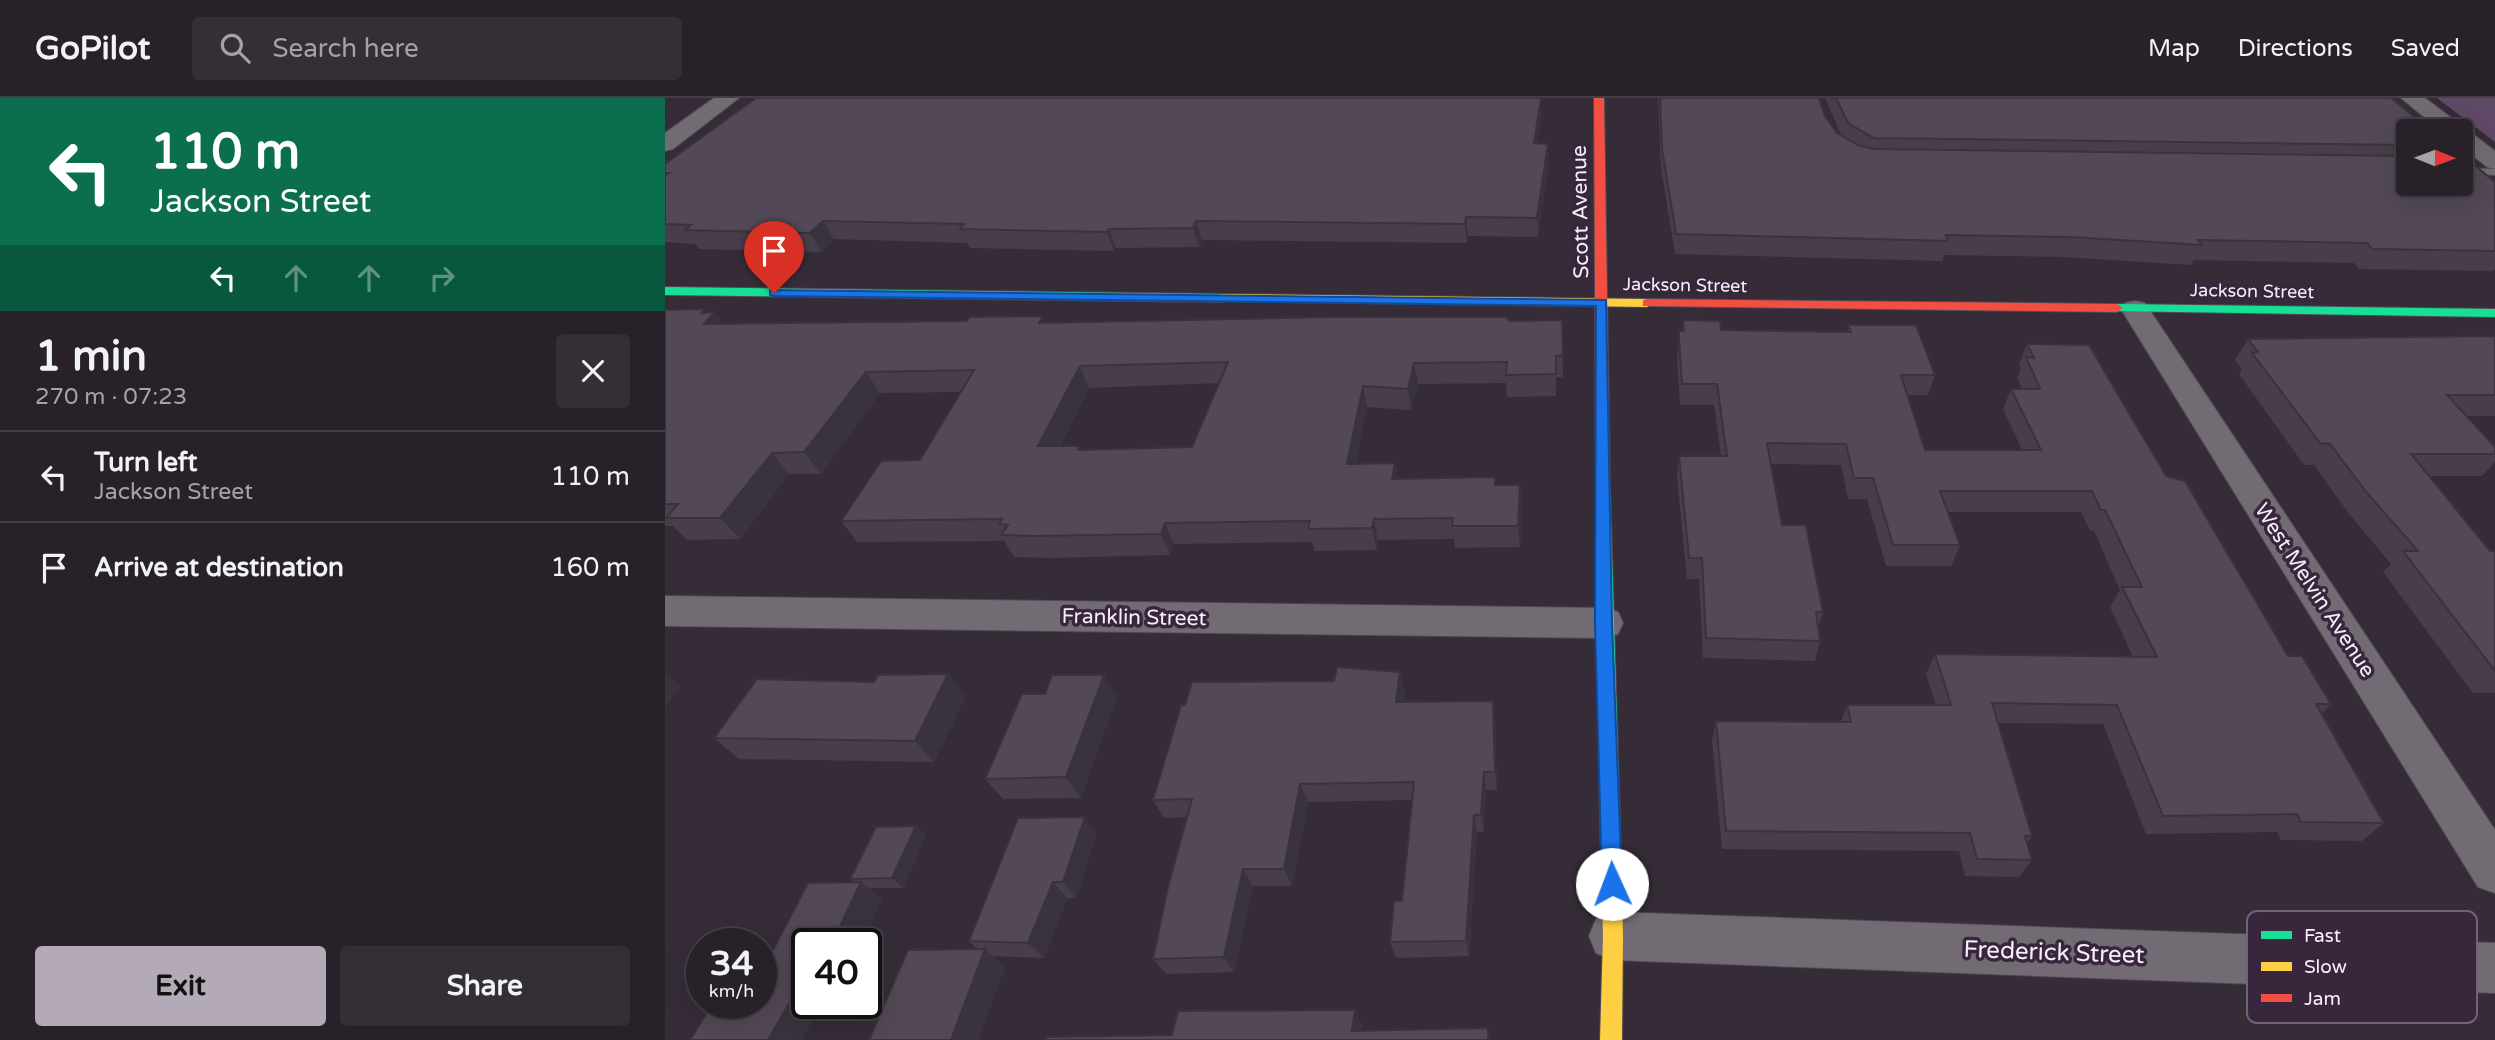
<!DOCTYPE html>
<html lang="en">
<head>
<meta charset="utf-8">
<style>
  :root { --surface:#282129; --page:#342e35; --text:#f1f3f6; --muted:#a5a3a8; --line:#443e46; --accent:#b4a9b6 }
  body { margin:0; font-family:"Varela Round",sans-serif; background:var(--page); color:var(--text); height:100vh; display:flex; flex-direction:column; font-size:26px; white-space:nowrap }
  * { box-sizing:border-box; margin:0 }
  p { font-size:23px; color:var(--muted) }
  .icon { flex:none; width:38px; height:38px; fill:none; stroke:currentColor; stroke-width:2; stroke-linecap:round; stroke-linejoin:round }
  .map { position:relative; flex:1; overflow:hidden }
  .panel { display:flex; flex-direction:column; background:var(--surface); width:665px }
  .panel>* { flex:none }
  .banner { background:#0b6e4f; color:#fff; overflow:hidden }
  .needle { width:46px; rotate:91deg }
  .controls { position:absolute; left:1731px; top:21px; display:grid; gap:14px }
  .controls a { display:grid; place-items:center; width:77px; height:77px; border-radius:7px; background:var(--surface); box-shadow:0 7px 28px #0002,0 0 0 2px var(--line); font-size:35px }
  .speed { position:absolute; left:21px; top:830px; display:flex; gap:14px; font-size:35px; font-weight:700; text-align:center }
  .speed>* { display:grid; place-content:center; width:91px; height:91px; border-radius:50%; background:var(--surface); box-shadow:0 7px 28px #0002,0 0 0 2px var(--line); line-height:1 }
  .speed small { font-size:18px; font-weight:400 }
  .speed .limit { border:4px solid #111; border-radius:10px; background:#fff; color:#111 }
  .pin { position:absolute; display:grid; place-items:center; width:60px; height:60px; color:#fff; margin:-72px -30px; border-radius:50% 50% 50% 0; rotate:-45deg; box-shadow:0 0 7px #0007 }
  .pin .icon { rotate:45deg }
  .me { position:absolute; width:77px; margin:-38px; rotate:358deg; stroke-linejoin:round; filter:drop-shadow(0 0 5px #0008) }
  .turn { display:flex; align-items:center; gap:24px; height:147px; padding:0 35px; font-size:32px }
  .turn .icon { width:91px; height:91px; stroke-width:2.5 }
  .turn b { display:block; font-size:49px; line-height:60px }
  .lanes { display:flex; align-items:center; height:66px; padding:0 35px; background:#0003; justify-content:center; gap:35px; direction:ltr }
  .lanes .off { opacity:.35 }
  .round { display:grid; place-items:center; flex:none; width:74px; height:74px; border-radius:7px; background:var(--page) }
  .overview { display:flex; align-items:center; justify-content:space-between; height:119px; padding:0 35px }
  h1 { font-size:42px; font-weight:800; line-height:52px }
  .primary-button { display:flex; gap:14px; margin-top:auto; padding:14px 35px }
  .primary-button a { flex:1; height:80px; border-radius:7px; background:var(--accent); color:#111; font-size:28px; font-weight:800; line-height:80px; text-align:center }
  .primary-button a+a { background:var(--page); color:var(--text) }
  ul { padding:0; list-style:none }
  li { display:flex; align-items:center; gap:21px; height:91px; padding:0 35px; border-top:2px solid var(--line) }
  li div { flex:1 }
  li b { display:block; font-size:26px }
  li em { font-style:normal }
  header { display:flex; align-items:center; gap:42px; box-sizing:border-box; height:98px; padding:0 35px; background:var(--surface); border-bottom:2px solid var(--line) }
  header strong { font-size:33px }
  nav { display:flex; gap:38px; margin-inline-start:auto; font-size:24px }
  .search { width:490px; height:63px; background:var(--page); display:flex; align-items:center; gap:18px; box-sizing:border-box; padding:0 24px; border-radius:7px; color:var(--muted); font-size:26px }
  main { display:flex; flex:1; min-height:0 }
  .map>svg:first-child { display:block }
  .green { fill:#604867 }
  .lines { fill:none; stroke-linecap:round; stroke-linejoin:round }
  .lane-casing { stroke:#514953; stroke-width:2 }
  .street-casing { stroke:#514953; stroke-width:2 }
  .fast-casing { stroke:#514953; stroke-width:2 }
  .slow-casing { stroke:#514953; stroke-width:2 }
  .jam-casing { stroke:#514953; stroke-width:2 }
  .lane { fill:#726b74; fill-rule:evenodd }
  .street { fill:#726b74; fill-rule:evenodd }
  .fast { fill:#16e098; fill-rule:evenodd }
  .slow { fill:#ffcf43; fill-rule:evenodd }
  .jam { fill:#f24e42; fill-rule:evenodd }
  .wall { fill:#473e49; fill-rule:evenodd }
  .shaded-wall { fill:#3a323c }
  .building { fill:#534855; stroke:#3a323c; stroke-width:2; fill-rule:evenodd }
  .route { fill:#1a73e8; stroke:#114b97; stroke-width:2 }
  .labels { text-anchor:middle; stroke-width:7; stroke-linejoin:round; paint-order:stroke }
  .far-street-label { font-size:18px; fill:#f8edfb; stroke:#38273c }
  .street-label { font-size:21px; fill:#f8edfb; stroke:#38273c }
  .near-street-label { font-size:24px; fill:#f8edfb; stroke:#38273c }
  .key { fill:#38273c; stroke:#726275; stroke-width:2 }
  .key-label { font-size:19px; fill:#f8edfb }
</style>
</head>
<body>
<header>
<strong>GoPilot</strong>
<div class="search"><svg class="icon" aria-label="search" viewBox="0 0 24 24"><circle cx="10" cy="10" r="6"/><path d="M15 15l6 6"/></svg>Search here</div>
<nav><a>Map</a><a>Directions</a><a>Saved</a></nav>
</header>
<main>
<section class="panel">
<div class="banner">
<div class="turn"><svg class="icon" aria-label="left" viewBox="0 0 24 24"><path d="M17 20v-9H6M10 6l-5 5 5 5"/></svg><div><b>110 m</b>Jackson Street</div></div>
<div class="lanes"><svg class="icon" aria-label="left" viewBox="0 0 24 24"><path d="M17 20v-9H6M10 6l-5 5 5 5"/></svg><svg class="icon off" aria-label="ahead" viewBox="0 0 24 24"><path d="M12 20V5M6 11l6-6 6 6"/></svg><svg class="icon off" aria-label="ahead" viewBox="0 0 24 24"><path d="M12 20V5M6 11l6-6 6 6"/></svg><svg class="icon off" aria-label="right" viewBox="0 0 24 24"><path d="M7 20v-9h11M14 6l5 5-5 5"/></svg></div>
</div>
<div class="overview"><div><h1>1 min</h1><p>270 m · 07:23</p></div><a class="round"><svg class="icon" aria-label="close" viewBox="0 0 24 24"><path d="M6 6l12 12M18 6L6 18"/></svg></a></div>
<ul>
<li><svg class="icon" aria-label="left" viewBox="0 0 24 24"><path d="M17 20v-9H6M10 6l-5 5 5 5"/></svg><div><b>Turn left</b><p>Jackson Street</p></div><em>110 m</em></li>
<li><svg class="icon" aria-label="arrive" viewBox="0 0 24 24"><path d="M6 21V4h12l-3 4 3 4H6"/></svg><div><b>Arrive at destination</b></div><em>160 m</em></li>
</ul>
<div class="primary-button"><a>Exit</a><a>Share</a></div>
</section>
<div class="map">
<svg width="1830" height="942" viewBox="0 0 1830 942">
  <rect width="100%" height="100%" fill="#352c37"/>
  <path class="green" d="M 1772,0 L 1830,0 L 1830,44 Z"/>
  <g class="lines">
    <defs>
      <path id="lane" d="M 1796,70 L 1830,71 L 1830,77 L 1796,76 Z"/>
      <g id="street">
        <path d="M 49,0 L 74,0 L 8,51 L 0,53 L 0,35 Z"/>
        <path d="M 1736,0 L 1760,0 L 1830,53 L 1830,71 L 1822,69 L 1796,48 L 1796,33 L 1776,33 Z"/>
        <path d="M 1470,203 L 1480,205 L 1484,211 L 1830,732 L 1830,795 L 1813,789 L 1456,211 L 1460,205 Z"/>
        <path d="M 0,498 L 939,510 L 953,514 L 958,525 L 953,536 L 939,540 L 0,528 Z"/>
        <path d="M 948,814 L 1830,845 L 1830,895 L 948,862 L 931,855 L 924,838 L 931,821 Z"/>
      </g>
      <g id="fast">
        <path d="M 0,189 L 558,196 L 564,200 L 558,204 L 0,197 Z"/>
        <path d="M 1452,206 L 1830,211 L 1830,219 L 1448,213 L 1448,207 Z"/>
        <path d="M 938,384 L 945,389 L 955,725 L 952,731 L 945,734 L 938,731 L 935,725 L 931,389 Z"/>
      </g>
      <g id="slow">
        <path d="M 558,196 L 982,201 L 988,205 L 982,209 L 554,203 L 554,197 Z"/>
        <path d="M 945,716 L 952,719 L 955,725 L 958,838 L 957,942 L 935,942 L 938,838 L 935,725 L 938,719 Z"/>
      </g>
      <g id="jam">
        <path d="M 929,0 L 939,0 L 945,389 L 938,394 L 931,389 Z"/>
        <path d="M 982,201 L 1452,206 L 1458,210 L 1452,214 L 978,208 L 978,202 Z"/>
      </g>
    </defs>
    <use href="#lane" class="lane-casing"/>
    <use href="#street" class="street-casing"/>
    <use href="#fast" class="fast-casing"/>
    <use href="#slow" class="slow-casing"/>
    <use href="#jam" class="jam-casing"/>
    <use href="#lane" class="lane"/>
    <use href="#street" class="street"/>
    <use href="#fast" class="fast"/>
    <use href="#slow" class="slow"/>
    <use href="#jam" class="jam"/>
  </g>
  <g class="wall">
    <path d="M 993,0 L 1154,0 L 1160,18 L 1172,35 L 1176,37 L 1160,0 L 1743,33 L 1743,86 L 1830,84 L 1830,171 L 1828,173 L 1694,171 L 1689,165 L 1529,162 L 1526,167 L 1397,159 L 1279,157 L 1277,163 L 1010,156 L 996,70 Z"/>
    <path d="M 877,15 L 872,45 L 884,64 L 873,139 L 803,138 L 802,145 L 537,142 L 534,149 L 451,150 L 449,153 L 305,150 L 302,145 L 169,141 L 157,154 L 34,151 L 30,146 L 0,144 L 0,66 Z"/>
    <path d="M 39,211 L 41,215 L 59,226 L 897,222 L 898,279 L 891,279 L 891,298 L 842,299 L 841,285 L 753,286 L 746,312 L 702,309 L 691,365 L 733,381 L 830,379 L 830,387 L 855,387 L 857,409 L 855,449 L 790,450 L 789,441 L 713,442 L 712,452 L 650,453 L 647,444 L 509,446 L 505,457 L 385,460 L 349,459 L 339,443 L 192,444 L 176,423 L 255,362 L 296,294 L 215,295 L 156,376 L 124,376 L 75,441 L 22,442 L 8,428 L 0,428 L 0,212 ZM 554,285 L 527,349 L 416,352 L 415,348 L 395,348 L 424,290 Z"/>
    <path d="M 1018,222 L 1056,232 L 1182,234 L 1183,227 L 1270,277 L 1263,297 L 1242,297 L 1260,352 L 1357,352 L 1338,311 L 1346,291 L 1357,291 L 1352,280 L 1356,271 L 1354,266 L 1362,246 L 1501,378 L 1623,558 L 1666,606 L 1656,616 L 1719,725 L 1697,743 L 1616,742 L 1612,734 L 1481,736 L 1438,626 L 1333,625 L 1367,738 L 1362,745 L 1367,762 L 1354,779 L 1300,778 L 1294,753 L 1057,751 L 1047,642 L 1051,623 L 1176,624 L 1182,607 L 1271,607 L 1261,576 L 1270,556 L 1468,559 L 1445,509 L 1455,492 L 1429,433 L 1425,433 L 1416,414 L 1283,414 L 1295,447 L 1286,468 L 1221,468 L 1202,401 L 1183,401 L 1176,367 L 1106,366 L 1117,427 L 1158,514 L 1153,530 L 1155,543 L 1150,563 L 1038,560 L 1034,481 L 1022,481 L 1012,379 L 1014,358 L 1056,358 L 1049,307 L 1015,307 L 1012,262 L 1014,233 L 1017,233 Z"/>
    <path d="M 1830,238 L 1830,318 L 1802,318 L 1830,349 L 1830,364 L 1817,378 L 1763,378 L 1825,453 L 1830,453 L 1830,595 L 1808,595 L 1718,474 L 1726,466 L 1685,417 L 1649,367 L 1639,367 L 1574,276 L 1577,272 L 1570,262 L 1583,241 Z"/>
    <path d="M 283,576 L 301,598 L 269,664 L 74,661 L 49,640 L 209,584 Z"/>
    <path d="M 740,593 L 738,604 L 830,622 L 832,692 L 821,692 L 819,734 L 812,734 L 804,858 L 731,860 L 725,844 L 737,803 L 747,702 L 643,704 L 627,788 L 588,788 L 569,874 L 501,876 L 488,861 L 522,719 L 499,720 L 488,702 Z"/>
    <path d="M 452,598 L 416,700 L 338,701 L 320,681 Z"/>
    <path d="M 251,728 L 261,738 L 238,790 L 203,790 L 217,801 L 197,845 L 142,845 L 142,905 L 157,905 L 137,942 L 25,942 L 48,905 L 96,905 L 96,875 L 143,785 L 190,784 L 185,781 L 211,729 Z"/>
    <path d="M 432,735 L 411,800 L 402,800 L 379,860 L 328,858 L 340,869 L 313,942 L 204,942 L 313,852 L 304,843 Z"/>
  </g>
  <g class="shaded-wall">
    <path d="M 876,0 L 877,15 L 869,63 L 869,45 Z"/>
    <path d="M 883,46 L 884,64 L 873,139 L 872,120 Z"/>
    <path d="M 801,119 L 803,138 L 802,145 L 800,126 Z"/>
    <path d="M 158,123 L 169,141 L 157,154 L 145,135 Z"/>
    <path d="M 531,123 L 537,142 L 534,149 L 528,130 Z"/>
    <path d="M 444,131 L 451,150 L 449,153 L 442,134 Z"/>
    <path d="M 39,211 L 45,219 L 50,214 L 66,236 L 39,226 L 36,215 Z"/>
    <path d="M 749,265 L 753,286 L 746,312 L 743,291 Z"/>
    <path d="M 415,268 L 424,290 L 384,370 L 373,348 Z"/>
    <path d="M 201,274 L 215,295 L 156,376 L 139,354 Z"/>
    <path d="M 698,288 L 702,309 L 687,387 L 682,366 Z"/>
    <path d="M 107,355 L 124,376 L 75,441 L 55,420 Z"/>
    <path d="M 730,365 L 734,386 L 727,381 Z"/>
    <path d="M 855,387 L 857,409 L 855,449 L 853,428 Z"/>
    <path d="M 709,421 L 713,442 L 712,452 L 707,430 Z"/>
    <path d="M 500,425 L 509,446 L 505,457 L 496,436 Z"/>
    <path d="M 0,574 L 16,588 L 0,611 Z"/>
    <path d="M 735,574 L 740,593 L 736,624 L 731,604 Z"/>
    <path d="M 283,576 L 301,598 L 269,664 L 250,643 Z"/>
    <path d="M 439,577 L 452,598 L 416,700 L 401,679 Z"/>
    <path d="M 828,603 L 830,622 L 832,692 L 830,674 Z"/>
    <path d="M 819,674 L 821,692 L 819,734 L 816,717 Z"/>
    <path d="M 635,686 L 643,704 L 627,788 L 619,771 Z"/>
    <path d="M 809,717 L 812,734 L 804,858 L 801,843 Z"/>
    <path d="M 420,719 L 432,735 L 411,800 L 398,784 Z"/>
    <path d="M 251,728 L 261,738 L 238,790 L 227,780 Z"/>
    <path d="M 578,771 L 588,788 L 569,874 L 559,859 Z"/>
    <path d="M 196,784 L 217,801 L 197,845 L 175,845 L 169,841 Z"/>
    <path d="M 388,784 L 402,800 L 379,860 L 363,845 Z"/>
    <path d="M 160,841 L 167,845 L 158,845 Z"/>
    <path d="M 320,851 L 340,869 L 313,942 L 286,942 Z"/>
    <path d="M 142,874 L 142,905 L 157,905 L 137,942 L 103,942 Z"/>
    <path d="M 690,912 L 698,928 L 696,942 L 687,933 Z"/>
  </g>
  <g class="building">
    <path d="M 91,0 L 876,0 L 869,45 L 883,46 L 872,120 L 801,119 L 800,126 L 531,123 L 528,130 L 444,131 L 442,134 L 295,131 L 299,126 L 158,123 L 145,135 L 20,132 L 26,127 L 0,126 L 0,78 L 4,75 L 0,75 L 0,66 Z"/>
    <path d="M 995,0 L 1154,0 L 1160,18 L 1172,35 L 1193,47 L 1208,51 L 1743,58 L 1743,86 L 1796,86 L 1796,56 L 1830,84 L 1830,153 L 1707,151 L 1702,145 L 1533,142 L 1537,147 L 1405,139 L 1281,137 L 1283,143 L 1011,136 L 997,51 Z"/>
    <path d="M 1171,0 L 1726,0 L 1767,33 L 1743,33 L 1743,47 L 1209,40 L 1183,25 Z"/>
    <path d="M 39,211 L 36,215 L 50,214 L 39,226 L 302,223 L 304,219 L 378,218 L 374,225 L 669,219 L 842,219 L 844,223 L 897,222 L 898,257 L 891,258 L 891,276 L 841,277 L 842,264 L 749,265 L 743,291 L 698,288 L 682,366 L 730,365 L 727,381 L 830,379 L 830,387 L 855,387 L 853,428 L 787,428 L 788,420 L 709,421 L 707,430 L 643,431 L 645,423 L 500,425 L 496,436 L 372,438 L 336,437 L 343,427 L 334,426 L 337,421 L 176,423 L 216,363 L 255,362 L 309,272 L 201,274 L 139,354 L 107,355 L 55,420 L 1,420 L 13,406 L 0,406 L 0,212 ZM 563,264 L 527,349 L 413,352 L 415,348 L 373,348 L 415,268 Z"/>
    <path d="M 1018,222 L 1055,223 L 1056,232 L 1186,234 L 1183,227 L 1251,227 L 1270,277 L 1236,277 L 1260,352 L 1376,352 L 1346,291 L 1375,291 L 1361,259 L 1369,260 L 1362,246 L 1424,247 L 1501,378 L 1520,383 L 1623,558 L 1637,558 L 1666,606 L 1651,606 L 1719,725 L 1636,724 L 1632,716 L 1498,718 L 1452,607 L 1327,605 L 1367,738 L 1360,738 L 1367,762 L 1312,761 L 1305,735 L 1061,733 L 1051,623 L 1186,624 L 1182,607 L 1286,607 L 1270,556 L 1492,559 L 1457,489 L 1477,489 L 1440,412 L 1436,412 L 1427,393 L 1275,393 L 1295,447 L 1228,447 L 1208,380 L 1189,380 L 1181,346 L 1102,345 L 1117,427 L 1141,427 L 1158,514 L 1151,514 L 1155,543 L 1041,540 L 1037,460 L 1024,460 L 1014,358 L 1062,358 L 1052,286 L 1017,286 L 1014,242 L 1014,233 L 1019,233 Z"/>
    <path d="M 1830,238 L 1830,297 L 1782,297 L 1830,349 L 1830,356 L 1746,356 L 1825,453 L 1830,453 L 1830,573 L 1738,453 L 1753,453 L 1702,395 L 1665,346 L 1655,345 L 1587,255 L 1593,254 L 1583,241 Z"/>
    <path d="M 672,569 L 735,574 L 731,604 L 828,603 L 830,674 L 819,674 L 816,717 L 809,717 L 801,843 L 725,844 L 729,803 L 737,803 L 749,684 L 635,686 L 619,771 L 578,771 L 559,859 L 488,861 L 503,789 L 527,701 L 488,702 L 516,607 L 520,607 L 527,584 L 669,583 Z"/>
    <path d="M 283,576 L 250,643 L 49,640 L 92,581 L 209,584 L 213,577 Z"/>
    <path d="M 387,577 L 439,577 L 401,679 L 320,681 L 357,596 L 380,596 Z"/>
    <path d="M 420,719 L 398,784 L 388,784 L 363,845 L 304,843 L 353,720 Z"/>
    <path d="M 251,728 L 227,780 L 185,781 L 211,729 Z"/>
    <path d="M 196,784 L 169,841 L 160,841 L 158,845 L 142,845 L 142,874 L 103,942 L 25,942 L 48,905 L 96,905 L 96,875 L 143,785 Z"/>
    <path d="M 320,851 L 286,942 L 204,942 L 243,852 Z"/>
    <path d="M 690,912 L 687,933 L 823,930 L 823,942 L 380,942 L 381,939 L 507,937 L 513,913 Z"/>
  </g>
  <path class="route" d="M 105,192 L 941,202 L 947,525 L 957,786 L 954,793 L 947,796 L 940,793 L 937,786 L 930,525 L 931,208 L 109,198 L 105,197 Z"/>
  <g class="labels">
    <g class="far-street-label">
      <text transform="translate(1020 187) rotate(1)" y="6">Jackson Street</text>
      <text transform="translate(1587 193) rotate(1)" y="6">Jackson Street</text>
    </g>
    <g class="street-label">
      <text transform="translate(915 114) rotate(-91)" y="7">Scott Avenue</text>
      <text transform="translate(1650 492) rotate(57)" y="7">West Melvin Avenue</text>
      <text transform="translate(469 519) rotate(1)" y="7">Franklin Street</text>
    </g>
    <g class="near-street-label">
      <text transform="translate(1389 854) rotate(2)" y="8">Frederick Street</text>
    </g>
  </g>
  <rect x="1582" y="813" width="230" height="112" rx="10" class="key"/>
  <rect x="1596" y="833" width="31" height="8" fill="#16e098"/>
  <rect x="1596" y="864" width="31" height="9" fill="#ffcf43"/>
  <rect x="1596" y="896" width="31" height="8" fill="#f24e42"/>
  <g class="key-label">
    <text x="1639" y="844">Fast</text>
    <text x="1639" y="875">Slow</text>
    <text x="1639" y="907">Jam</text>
  </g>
</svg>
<div class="controls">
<a><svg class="needle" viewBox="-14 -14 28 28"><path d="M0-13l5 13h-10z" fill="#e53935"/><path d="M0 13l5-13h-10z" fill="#a5a3a8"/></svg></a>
</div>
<div class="speed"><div>34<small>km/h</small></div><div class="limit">40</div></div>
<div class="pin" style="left:109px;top:195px;background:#d93025"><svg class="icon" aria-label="arrive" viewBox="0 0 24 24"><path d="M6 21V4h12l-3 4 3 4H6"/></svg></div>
<svg class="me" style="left:947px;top:786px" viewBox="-20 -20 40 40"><circle r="19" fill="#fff"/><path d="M0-13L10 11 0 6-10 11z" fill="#1a73e8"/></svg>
</div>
</main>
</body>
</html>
